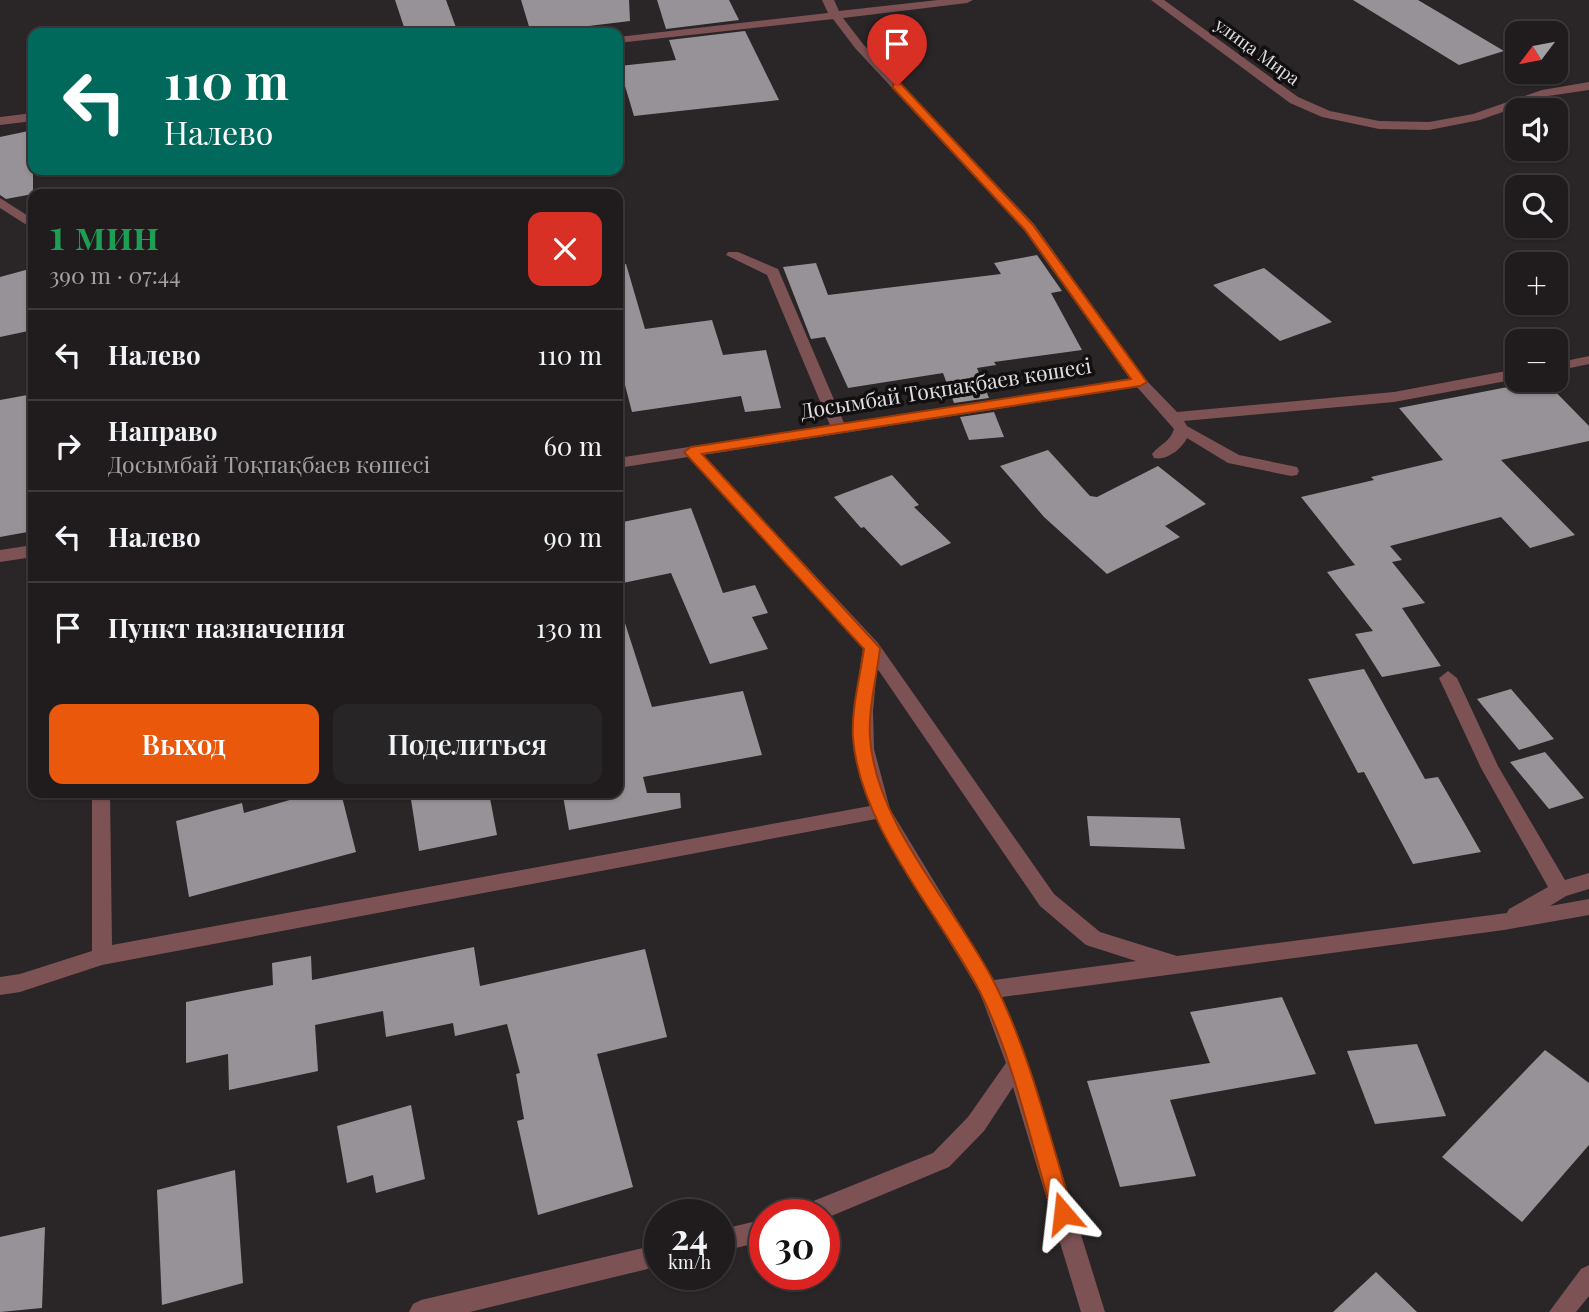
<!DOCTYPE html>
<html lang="ru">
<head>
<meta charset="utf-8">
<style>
  :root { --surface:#201c1d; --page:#282526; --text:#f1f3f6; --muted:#a2a1a4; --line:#3d3a3b; --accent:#ea580c }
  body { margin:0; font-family:"Playfair Display",serif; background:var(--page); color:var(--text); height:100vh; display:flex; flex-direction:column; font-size:26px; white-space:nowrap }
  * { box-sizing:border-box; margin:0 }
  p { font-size:23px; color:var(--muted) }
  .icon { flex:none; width:38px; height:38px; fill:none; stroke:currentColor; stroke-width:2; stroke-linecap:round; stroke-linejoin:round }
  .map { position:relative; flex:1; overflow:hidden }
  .details { position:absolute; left:28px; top:189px; width:595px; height:609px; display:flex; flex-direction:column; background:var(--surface); border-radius:14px; box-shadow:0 2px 5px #0004,0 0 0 2px var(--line) }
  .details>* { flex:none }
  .guide { position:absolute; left:28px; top:28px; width:595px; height:147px; border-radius:14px; box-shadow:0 2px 5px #0004,0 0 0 2px var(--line); background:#00695c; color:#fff; overflow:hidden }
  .needle { width:46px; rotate:238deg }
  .tools { position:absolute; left:1505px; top:21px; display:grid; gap:14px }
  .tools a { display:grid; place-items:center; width:63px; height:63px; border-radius:14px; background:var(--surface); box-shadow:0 2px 5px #0004,0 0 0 2px var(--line); font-size:35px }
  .speed { position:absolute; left:644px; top:1199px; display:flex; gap:14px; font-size:35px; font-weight:700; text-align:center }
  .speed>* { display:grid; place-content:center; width:91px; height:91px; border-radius:50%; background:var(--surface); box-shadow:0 2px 5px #0004,0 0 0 2px var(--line); line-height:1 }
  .speed small { font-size:18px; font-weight:400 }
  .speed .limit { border:10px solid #d22; background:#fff; color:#111 }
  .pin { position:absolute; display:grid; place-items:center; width:60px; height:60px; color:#fff; margin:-72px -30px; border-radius:50% 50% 50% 0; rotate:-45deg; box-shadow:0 0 7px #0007 }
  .pin .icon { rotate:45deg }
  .me { position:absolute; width:77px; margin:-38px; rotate:343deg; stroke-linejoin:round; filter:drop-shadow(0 0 5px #0008) }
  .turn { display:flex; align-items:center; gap:24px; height:147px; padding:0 21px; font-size:32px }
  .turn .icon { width:91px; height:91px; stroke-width:2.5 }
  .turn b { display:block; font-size:49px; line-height:60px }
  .round { display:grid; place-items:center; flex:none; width:74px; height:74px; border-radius:14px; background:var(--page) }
  .headline { display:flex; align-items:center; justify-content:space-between; height:119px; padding:0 21px }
  h1 { font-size:42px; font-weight:600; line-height:52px; color:#1e9e55 }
  .button { display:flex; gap:14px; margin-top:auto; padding:14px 21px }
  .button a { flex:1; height:80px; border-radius:14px; background:var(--accent); color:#fff; font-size:28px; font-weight:600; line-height:80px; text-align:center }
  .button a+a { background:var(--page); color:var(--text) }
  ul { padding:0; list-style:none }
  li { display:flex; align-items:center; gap:21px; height:91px; padding:0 21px; border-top:2px solid var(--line) }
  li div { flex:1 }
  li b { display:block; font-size:26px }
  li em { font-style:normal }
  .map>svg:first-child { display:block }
  .building { fill:#979297 }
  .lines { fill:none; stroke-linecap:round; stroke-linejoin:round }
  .minor { fill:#7d5255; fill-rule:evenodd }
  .route { fill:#ea580c; stroke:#983908; stroke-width:2 }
  .labels { text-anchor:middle; stroke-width:7; stroke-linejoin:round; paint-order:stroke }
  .far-street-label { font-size:18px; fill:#e2dee0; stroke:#110f10 }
  .street-label { font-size:21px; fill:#e2dee0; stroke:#110f10 }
</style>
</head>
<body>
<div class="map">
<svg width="1589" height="1312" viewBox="0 0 1589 1312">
  <rect width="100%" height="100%" fill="#2a2527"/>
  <g class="building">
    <path d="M 395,0 L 446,0 L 458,33 L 406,33 Z"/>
    <path d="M 521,0 L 629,0 L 630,21 L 531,33 Z"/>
    <path d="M 657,0 L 729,0 L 739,20 L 666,29 Z"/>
    <path d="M 1353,0 L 1418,0 L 1504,51 L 1459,65 Z"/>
    <path d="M 745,31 L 779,100 L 634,116 L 619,66 L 676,60 L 669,40 Z"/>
    <path d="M 33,130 L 33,194 L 6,199 L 0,195 L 0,137 Z"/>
    <path d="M 1037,255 L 1062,291 L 1051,293 L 1082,350 L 994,362 L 996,365 L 977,368 L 989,398 L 954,403 L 943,373 L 848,388 L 825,337 L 811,339 L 783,267 L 816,263 L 828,295 L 1001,274 L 994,263 Z"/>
    <path d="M 626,264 L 645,329 L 712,320 L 723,355 L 766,350 L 781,408 L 745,412 L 741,396 L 632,412 L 618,358 L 618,265 Z"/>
    <path d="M 33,268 L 33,330 L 0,337 L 0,277 Z"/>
    <path d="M 1264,268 L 1332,322 L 1280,341 L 1213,285 Z"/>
    <path d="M 1544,380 L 1589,426 L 1589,441 L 1501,460 L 1575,535 L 1530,548 L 1501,517 L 1390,546 L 1402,560 L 1392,562 L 1425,603 L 1402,608 L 1441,666 L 1382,677 L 1355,634 L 1373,631 L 1327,572 L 1355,565 L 1301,497 L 1374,480 L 1371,477 L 1443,460 L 1399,408 Z"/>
    <path d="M 33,394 L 33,531 L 0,537 L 0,400 Z"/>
    <path d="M 994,412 L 1004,437 L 969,440 L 960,417 Z"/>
    <path d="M 1048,450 L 1090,496 L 1097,497 L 1158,466 L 1206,504 L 1165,526 L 1180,537 L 1107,574 L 1044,517 L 1000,466 Z"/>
    <path d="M 892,475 L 919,505 L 914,507 L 951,543 L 901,566 L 864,527 L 861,528 L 834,497 Z"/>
    <path d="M 691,508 L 723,593 L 755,585 L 768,613 L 752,617 L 768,649 L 710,664 L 671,573 L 618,584 L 618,523 Z"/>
    <path d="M 624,620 L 652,707 L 743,691 L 762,755 L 643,777 L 647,793 L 680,793 L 681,808 L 569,830 L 563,796 L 618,793 L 618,621 Z"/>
    <path d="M 1364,669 L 1425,779 L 1438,777 L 1481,852 L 1413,864 L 1364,772 L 1358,773 L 1308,679 Z"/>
    <path d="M 1511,689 L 1554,739 L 1519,750 L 1477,699 Z"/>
    <path d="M 1545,752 L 1584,798 L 1549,809 L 1510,762 Z"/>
    <path d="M 314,793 L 341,793 L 356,852 L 189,897 L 176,821 L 242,803 L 244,813 Z"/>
    <path d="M 410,793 L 489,793 L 497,835 L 419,851 Z"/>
    <path d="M 1087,816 L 1180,818 L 1185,849 L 1090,846 Z"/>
    <path d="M 474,947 L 480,986 L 645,949 L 667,1037 L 597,1054 L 633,1187 L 538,1215 L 517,1121 L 524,1119 L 516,1074 L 520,1073 L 507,1024 L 455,1036 L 453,1023 L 386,1037 L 383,1011 L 315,1025 L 318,1071 L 229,1090 L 228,1054 L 186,1063 L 186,1002 L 273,985 L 272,963 L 311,956 L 312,980 Z"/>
    <path d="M 1282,997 L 1316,1074 L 1170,1100 L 1196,1176 L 1120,1187 L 1087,1081 L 1210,1063 L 1190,1012 Z"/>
    <path d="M 1417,1044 L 1446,1116 L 1375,1124 L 1347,1051 Z"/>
    <path d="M 1545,1050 L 1589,1083 L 1589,1145 L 1522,1222 L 1442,1157 Z"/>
    <path d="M 411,1105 L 425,1179 L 376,1193 L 373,1175 L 347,1183 L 337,1126 Z"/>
    <path d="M 235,1170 L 243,1283 L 162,1305 L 157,1190 Z"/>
    <path d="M 45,1227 L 42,1308 L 0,1312 L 0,1237 Z"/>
    <path d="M 1376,1272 L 1417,1312 L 1333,1312 Z"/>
  </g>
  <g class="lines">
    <g class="minor">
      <path d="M 822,0 L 834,0 L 839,11 L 938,0 L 973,0 L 967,3 L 843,18 L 863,44 L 1034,224 L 1145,379 L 1177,412 L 1394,392 L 1517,369 L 1517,379 L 1394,402 L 1184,421 L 1187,426 L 1239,455 L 1297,467 L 1299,471 L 1297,475 L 1291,476 L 1228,463 L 1187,438 C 1182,449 1166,461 1154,458 L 1152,454 C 1160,444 1170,442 1174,429 L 1137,387 L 703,455 L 878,643 L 1054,894 L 1100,932 L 1177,956 L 1507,913 L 1509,909 L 1548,887 L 1481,768 L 1439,678 L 1448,671 L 1457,678 L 1498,766 L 1565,880 L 1589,873 L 1589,889 L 1566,896 L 1550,906 L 1589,899 L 1589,915 L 1504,930 L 1002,997 L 1028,1064 L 1105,1312 L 1081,1312 L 1013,1087 L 984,1131 L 949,1167 L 824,1219 L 824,1214 L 798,1214 L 801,1206 L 933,1153 L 968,1117 L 1006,1063 L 980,993 L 876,819 L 102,965 L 20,992 L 0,995 L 0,977 L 20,974 L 92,951 L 92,793 L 110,793 L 112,945 L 870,806 C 851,752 854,704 863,648 L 688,457 L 618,468 L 618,458 L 830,425 L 767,275 L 726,255 L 728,252 L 738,252 L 778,269 L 844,423 L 1130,379 L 1024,230 L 855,48 L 833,19 L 618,43 L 618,37 L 828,13 ZM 877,668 L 1040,906 L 1086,945 L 1136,961 L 994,980 L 890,809 L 874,749 L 873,711 Z"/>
      <path d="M 1151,0 L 1164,0 L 1298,97 L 1330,111 L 1379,121 L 1429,122 L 1473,114 L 1542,90 L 1589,82 L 1589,90 L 1548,96 L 1480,120 L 1429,130 L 1379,129 L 1322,117 L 1290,103 Z"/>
      <path d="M 33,113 L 33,121 L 0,125 L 0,117 Z"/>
      <path d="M 0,198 L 33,219 L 33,229 L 0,208 Z"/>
      <path d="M 1589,356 L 1589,364 L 1556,371 L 1556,363 Z"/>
      <path d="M 33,545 L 33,557 L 0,562 L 0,550 Z"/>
      <path d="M 765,1219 L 765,1241 L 719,1252 L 719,1230 Z"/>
      <path d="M 660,1244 L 660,1266 L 470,1312 L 409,1312 L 413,1304 L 421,1300 Z"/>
      <path d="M 1589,1265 L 1589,1296 L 1576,1312 L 1549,1312 L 1581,1269 Z"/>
    </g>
  </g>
  <path class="route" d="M 893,84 L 901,84 L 1033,225 L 1147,382 L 1140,386 L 702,454 L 880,648 C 877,676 868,709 870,737 C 875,825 958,909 996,986 C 1031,1057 1050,1138 1073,1213 L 1070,1220 L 1063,1223 L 1055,1220 L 1052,1213 C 1031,1142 1013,1058 980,992 C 939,913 860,828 853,738 C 851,710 860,677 864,649 L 684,452 L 691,447 L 1131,379 L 1025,230 L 893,88 Z"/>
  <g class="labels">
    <g class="far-street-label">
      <text transform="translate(1257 52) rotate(36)" y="6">улица Мира</text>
    </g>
    <g class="street-label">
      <text transform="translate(946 389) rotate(-9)" y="7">Досымбай Тоқпақбаев көшесі</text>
    </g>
  </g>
</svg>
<div class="tools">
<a><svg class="needle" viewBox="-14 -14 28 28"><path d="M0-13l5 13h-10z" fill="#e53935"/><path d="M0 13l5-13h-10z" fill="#a2a1a4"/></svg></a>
<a><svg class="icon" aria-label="sound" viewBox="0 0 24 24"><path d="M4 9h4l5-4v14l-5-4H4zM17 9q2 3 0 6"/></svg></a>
<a><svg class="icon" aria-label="search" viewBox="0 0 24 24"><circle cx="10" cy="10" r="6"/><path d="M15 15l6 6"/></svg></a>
<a>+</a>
<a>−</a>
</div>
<div class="speed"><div>24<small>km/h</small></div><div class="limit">30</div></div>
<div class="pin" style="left:897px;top:86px;background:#d93025"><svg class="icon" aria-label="arrive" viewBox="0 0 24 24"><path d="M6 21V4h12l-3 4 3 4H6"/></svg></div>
<svg class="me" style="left:1063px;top:1213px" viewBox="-20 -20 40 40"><path d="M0-17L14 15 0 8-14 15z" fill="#ea580c" stroke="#fff" stroke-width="4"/></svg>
<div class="guide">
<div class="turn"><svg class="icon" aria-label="left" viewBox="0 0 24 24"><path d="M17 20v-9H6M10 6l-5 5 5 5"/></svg><div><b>110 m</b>Налево</div></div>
</div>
<section class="details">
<div class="headline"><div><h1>1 мин</h1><p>390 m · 07:44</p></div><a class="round" style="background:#d93025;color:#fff"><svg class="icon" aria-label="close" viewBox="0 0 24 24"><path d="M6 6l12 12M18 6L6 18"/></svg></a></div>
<ul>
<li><svg class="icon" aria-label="left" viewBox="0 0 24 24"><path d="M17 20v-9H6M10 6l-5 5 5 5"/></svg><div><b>Налево</b></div><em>110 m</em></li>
<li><svg class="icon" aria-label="right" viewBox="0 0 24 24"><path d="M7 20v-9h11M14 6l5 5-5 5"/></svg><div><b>Направо</b><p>Досымбай Тоқпақбаев көшесі</p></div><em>60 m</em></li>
<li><svg class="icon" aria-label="left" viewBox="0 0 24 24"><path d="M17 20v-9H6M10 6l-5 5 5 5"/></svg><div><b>Налево</b></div><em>90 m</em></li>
<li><svg class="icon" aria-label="arrive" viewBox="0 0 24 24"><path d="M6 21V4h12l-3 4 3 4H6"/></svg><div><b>Пункт назначения</b></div><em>130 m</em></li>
</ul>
<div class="button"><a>Выход</a><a>Поделиться</a></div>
</section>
</div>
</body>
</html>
